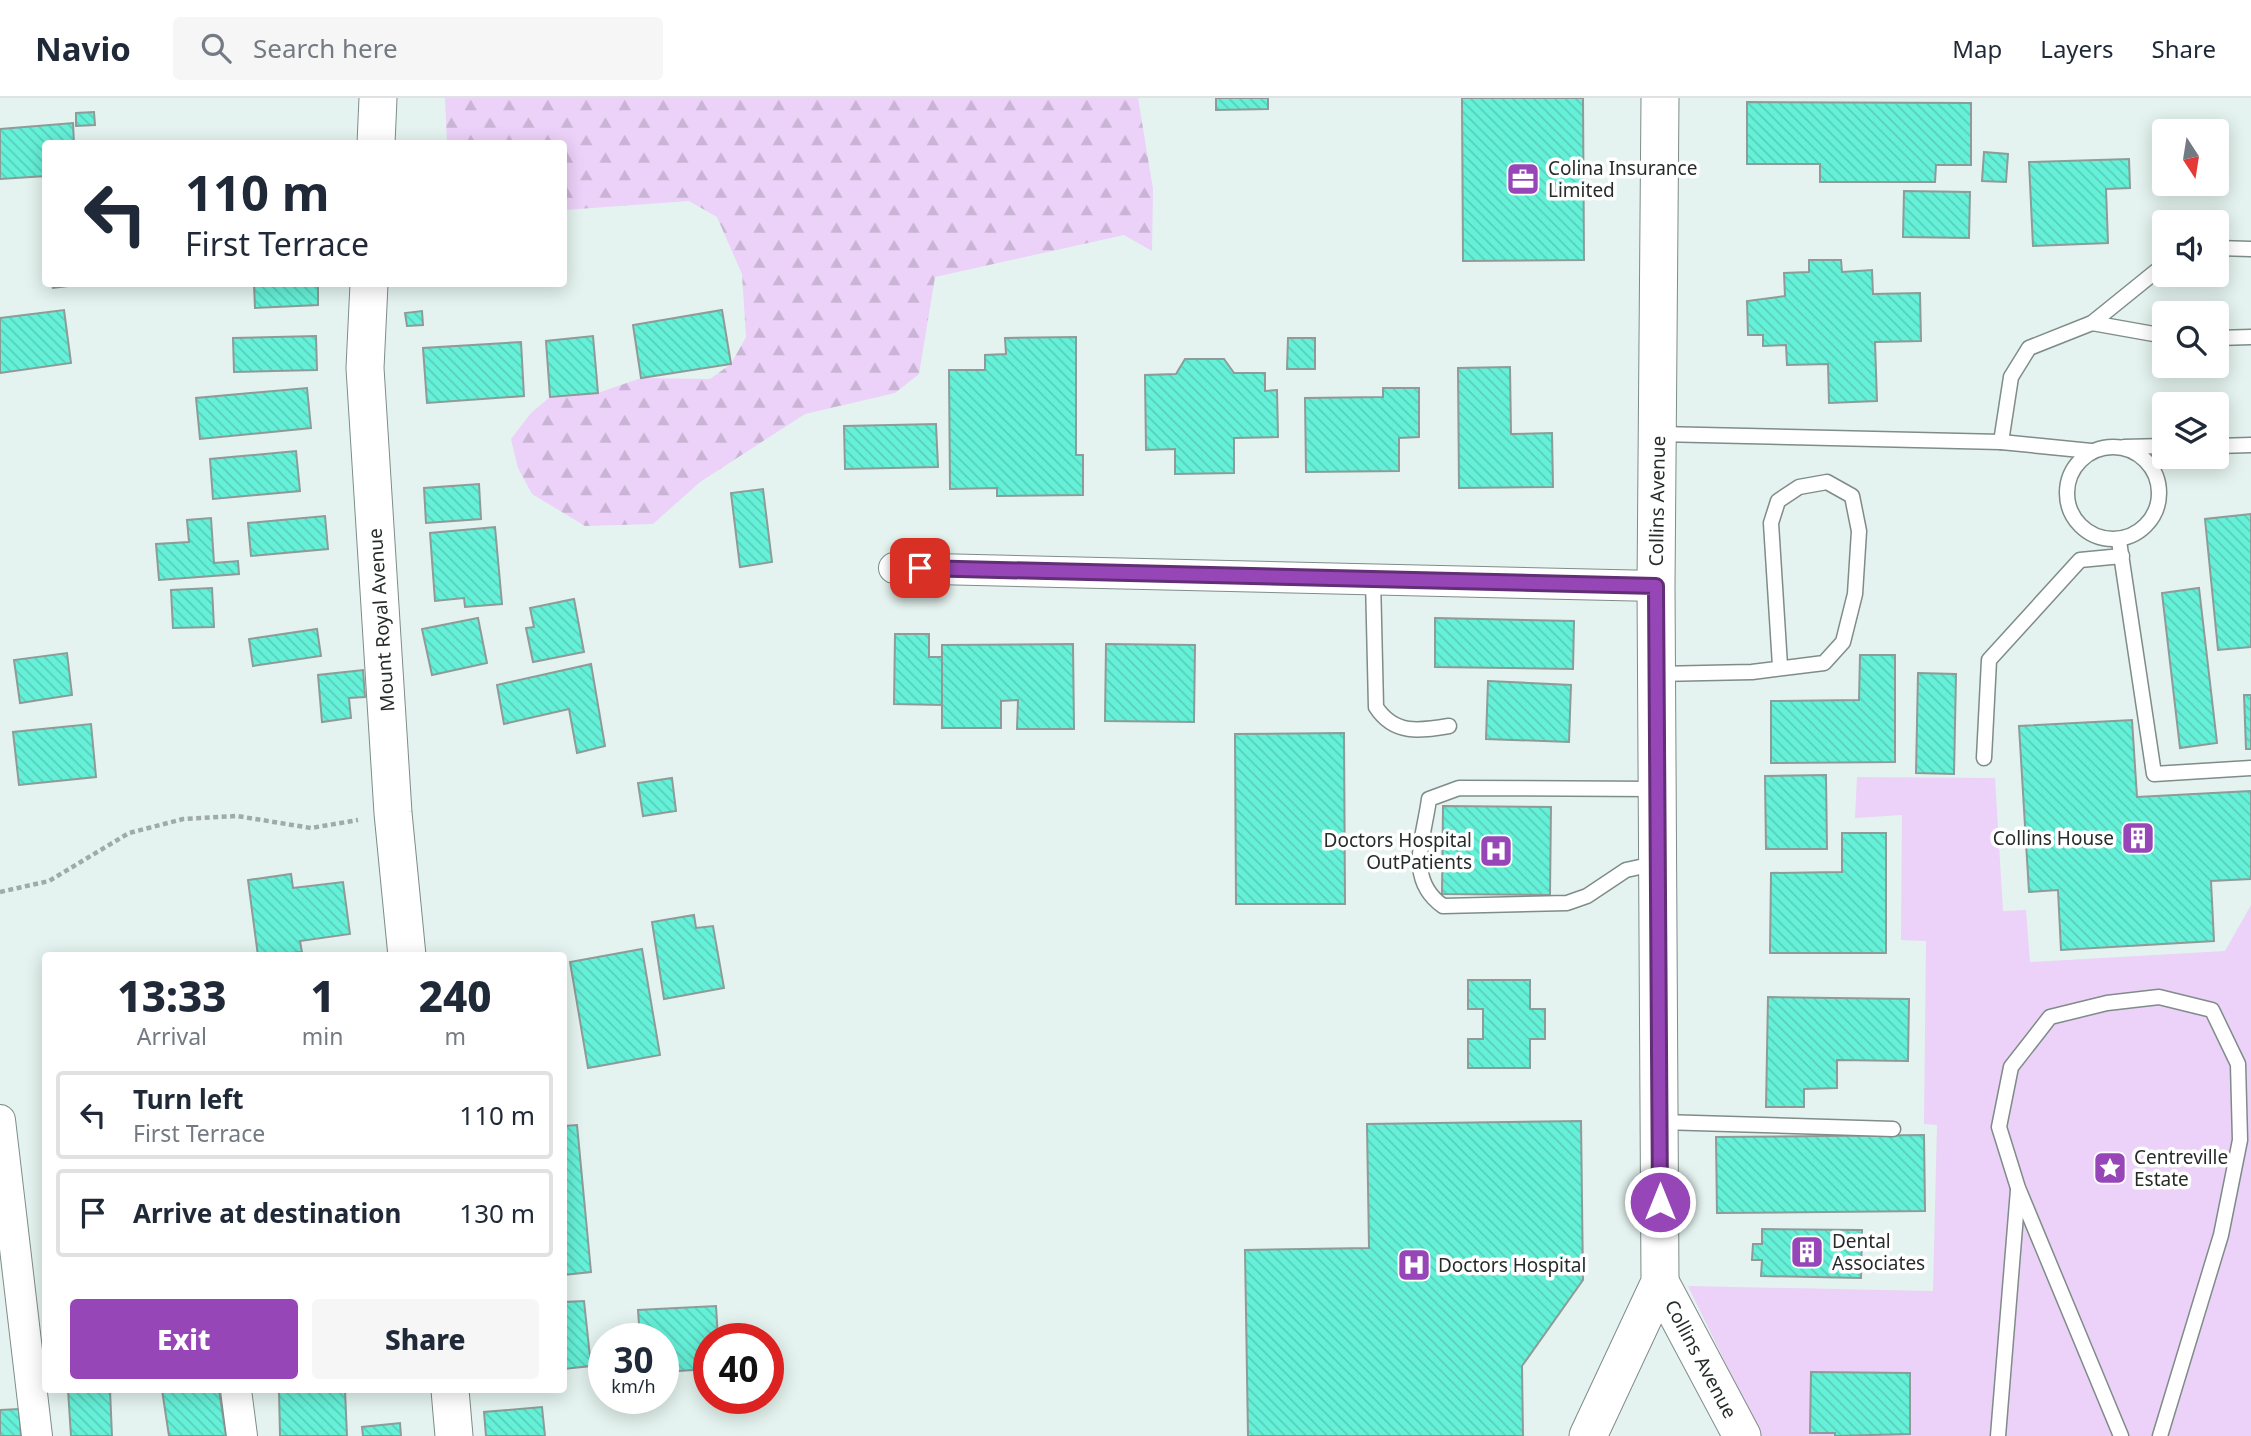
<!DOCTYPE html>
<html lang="en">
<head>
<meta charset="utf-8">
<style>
  :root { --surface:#fff; --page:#f6f6f7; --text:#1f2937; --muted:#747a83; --line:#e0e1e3; --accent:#9646b6 }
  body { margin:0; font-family:"Noto Sans",sans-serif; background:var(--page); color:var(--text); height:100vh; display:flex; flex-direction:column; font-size:26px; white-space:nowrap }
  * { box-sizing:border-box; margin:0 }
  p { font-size:23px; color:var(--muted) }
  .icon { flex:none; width:38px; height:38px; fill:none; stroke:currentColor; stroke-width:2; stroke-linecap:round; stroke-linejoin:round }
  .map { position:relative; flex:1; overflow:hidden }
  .details { position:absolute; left:42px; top:854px; width:525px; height:441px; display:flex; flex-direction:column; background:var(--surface); border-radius:7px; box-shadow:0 4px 18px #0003 }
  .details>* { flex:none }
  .hud { position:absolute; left:42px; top:42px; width:525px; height:147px; border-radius:7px; box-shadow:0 4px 18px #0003; background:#fff; color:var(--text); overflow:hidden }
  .needle { width:46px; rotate:168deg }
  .buttons { position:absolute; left:2152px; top:21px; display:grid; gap:14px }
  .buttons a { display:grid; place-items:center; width:77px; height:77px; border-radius:7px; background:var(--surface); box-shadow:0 4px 18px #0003; font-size:35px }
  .speed { position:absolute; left:588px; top:1225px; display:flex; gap:14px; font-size:35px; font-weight:700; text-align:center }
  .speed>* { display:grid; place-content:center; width:91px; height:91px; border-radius:50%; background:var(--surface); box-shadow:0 4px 18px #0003; line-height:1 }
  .speed small { font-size:18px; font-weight:400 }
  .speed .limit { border:10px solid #d22; background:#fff; color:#111 }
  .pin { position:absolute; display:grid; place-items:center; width:60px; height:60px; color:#fff; margin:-30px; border-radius:14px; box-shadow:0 4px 10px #0006 }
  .me { position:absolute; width:77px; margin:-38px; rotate:0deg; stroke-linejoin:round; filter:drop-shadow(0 0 5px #0008) }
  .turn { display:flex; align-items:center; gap:24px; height:147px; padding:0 28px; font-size:32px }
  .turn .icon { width:91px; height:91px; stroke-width:2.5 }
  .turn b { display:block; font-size:49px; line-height:60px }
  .eta { display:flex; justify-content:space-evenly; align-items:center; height:119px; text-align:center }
  .eta b { font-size:42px; font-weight:800; line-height:49px }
  .button { display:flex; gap:14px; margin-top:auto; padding:14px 28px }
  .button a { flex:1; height:80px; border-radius:7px; background:var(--accent); color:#fff; font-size:28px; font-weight:800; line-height:80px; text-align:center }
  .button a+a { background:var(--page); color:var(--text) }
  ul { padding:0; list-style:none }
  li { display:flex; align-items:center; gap:21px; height:88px; margin:0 14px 10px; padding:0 14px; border:4px solid var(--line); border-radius:7px }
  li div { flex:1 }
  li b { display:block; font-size:26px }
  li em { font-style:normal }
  header { display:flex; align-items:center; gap:42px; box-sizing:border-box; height:98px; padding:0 35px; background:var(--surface); border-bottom:2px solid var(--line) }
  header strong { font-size:33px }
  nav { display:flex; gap:38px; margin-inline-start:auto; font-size:24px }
  .search { width:490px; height:63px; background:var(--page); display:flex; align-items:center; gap:18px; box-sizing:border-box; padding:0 24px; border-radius:7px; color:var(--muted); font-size:26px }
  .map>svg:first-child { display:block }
  .forest { fill:url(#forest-firs) }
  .garden { fill:#ecd1f8 }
  .building { fill:url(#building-back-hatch); stroke:#8e9b98; stroke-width:2 }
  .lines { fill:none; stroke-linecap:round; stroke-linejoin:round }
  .service-casing { stroke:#7f8c89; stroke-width:17 }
  .minor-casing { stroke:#7f8c89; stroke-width:32 }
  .tertiary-casing { stroke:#7f8c89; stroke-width:39 }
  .path { stroke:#a0aba8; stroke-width:4.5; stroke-dasharray:5 3.5; stroke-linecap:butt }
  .service { stroke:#fff; stroke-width:14 }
  .minor { stroke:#fff; stroke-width:30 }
  .tertiary { stroke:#fff; stroke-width:37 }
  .route-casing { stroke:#622e76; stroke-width:18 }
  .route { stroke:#9646b6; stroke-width:12 }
  .labels { text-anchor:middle; stroke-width:7; stroke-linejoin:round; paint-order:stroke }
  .poi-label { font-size:19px; fill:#272c2b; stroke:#fff; text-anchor:start }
  .street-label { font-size:19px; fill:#272c2b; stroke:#fff }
</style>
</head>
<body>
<header>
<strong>Navio</strong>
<div class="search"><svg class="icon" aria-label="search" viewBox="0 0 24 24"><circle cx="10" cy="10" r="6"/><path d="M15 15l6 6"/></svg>Search here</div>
<nav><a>Map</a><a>Layers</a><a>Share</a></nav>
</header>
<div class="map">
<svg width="2251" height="1338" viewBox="0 0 2251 1338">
  <defs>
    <pattern id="forest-firs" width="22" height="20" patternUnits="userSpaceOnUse" patternTransform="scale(1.75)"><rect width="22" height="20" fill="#ecd1f8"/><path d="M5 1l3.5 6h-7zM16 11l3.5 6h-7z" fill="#cab4d5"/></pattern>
    <pattern id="building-back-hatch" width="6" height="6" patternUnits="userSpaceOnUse" patternTransform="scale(1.75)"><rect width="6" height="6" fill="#65f1d8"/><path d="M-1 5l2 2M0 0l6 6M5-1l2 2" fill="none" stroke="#58cfba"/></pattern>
  </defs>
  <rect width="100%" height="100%" fill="#e4f3ef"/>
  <path class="forest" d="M 445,0 L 1138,0 L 1153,91 L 1152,153 L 1124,137 L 935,179 L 919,276 L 895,295 L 805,316 L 700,384 L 653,426 L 585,428 L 532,396 L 518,370 L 511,341 L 531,315 L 550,299 L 598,295 L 641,280 L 710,281 L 731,266 L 746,239 L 742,176 L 717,119 L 689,103 L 564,112 L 564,46 L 447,45 Z"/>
  <path class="garden" d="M 1857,679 L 1995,680 L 2003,813 L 2026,812 L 2030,864 L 2225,853 L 2251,807 L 2251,1338 L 1761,1338 L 1688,1188 L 1933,1193 L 1937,1027 L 1924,1026 L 1926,843 L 1901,842 L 1902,717 L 1855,720 Z"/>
  <g class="building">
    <path d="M 1216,0 L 1268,0 L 1268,11 L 1216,12 Z"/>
    <path d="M 1462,0 L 1583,0 L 1584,162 L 1463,163 Z"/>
    <path d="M 1747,4 L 1971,5 L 1971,67 L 1936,67 L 1935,84 L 1820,84 L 1820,66 L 1747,66 Z"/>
    <path d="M 94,14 L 95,27 L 76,28 L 76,15 Z"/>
    <path d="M 73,25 L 74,46 L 46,46 L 46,78 L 0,81 L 0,31 Z"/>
    <path d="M 1984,54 L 2008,56 L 2006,84 L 1982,83 Z"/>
    <path d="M 2129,61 L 2130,90 L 2106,91 L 2108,145 L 2033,148 L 2029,64 Z"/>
    <path d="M 1904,93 L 1970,94 L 1969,140 L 1903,139 Z"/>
    <path d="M 1809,162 L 1841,162 L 1842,174 L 1872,172 L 1873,196 L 1920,195 L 1921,243 L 1875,244 L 1877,303 L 1829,305 L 1828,266 L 1787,267 L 1786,247 L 1763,248 L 1763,237 L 1748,237 L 1747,203 L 1785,198 L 1784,175 L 1809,174 Z"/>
    <path d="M 52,186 L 84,186 L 53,190 Z"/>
    <path d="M 254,186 L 318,186 L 318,207 L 255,210 Z"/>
    <path d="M 64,212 L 71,265 L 0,275 L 0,220 Z"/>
    <path d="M 722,212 L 731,266 L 641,280 L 633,227 Z"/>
    <path d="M 422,213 L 423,227 L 407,228 L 405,215 Z"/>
    <path d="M 316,238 L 317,272 L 234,274 L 233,240 Z"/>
    <path d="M 593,238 L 598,295 L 550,299 L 546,243 Z"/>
    <path d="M 1076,239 L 1076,357 L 1083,357 L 1083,397 L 997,398 L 997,390 L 950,391 L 949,272 L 985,272 L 985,257 L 1006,256 L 1005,240 Z"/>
    <path d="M 1288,240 L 1315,240 L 1315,271 L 1287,271 Z"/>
    <path d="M 521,244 L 524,298 L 427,305 L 423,250 Z"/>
    <path d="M 1185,261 L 1224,261 L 1234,275 L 1265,275 L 1265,293 L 1277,292 L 1278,339 L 1234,340 L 1234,375 L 1175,376 L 1175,351 L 1146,352 L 1145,277 L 1176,276 Z"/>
    <path d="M 1510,269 L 1511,336 L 1552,335 L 1553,389 L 1459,390 L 1458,270 Z"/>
    <path d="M 307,290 L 311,330 L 200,341 L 196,300 Z"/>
    <path d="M 1383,290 L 1419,290 L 1419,339 L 1399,340 L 1399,373 L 1306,374 L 1305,300 L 1383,299 Z"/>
    <path d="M 936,326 L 938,369 L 845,371 L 844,328 Z"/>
    <path d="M 296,353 L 300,393 L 213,401 L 210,361 Z"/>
    <path d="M 479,386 L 481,421 L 426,425 L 424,390 Z"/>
    <path d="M 763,391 L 772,464 L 740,469 L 731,395 Z"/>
    <path d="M 2251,416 L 2251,549 L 2218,552 L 2205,421 Z"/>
    <path d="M 325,418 L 328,451 L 251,458 L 248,425 Z"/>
    <path d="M 211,420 L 214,465 L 238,463 L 239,476 L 159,482 L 156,446 L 189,444 L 187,422 Z"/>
    <path d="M 495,429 L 502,506 L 465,509 L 464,500 L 435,503 L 430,435 Z"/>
    <path d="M 212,490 L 214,529 L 173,530 L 171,492 Z"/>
    <path d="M 2199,490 L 2217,645 L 2180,650 L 2162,495 Z"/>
    <path d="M 574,501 L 584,554 L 533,564 L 526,530 L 534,529 L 530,510 Z"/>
    <path d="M 478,520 L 487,565 L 432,577 L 422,531 Z"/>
    <path d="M 1435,520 L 1574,523 L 1573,571 L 1435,569 Z"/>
    <path d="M 317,531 L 321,558 L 253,568 L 249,541 Z"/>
    <path d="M 895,536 L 929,536 L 929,559 L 943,559 L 943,607 L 894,606 Z"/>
    <path d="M 1073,546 L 1074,631 L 1017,631 L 1018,602 L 1001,603 L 1001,630 L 942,630 L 942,547 Z"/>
    <path d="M 1106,546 L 1195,547 L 1194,624 L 1105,623 Z"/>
    <path d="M 67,555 L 72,597 L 20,605 L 14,562 Z"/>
    <path d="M 1860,557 L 1895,557 L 1895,664 L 1771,665 L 1771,603 L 1859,602 Z"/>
    <path d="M 591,566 L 605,648 L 577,655 L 569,611 L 504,626 L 497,587 Z"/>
    <path d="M 363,572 L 365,599 L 349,600 L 351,620 L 322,624 L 318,577 Z"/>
    <path d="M 1918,575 L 1956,576 L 1954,676 L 1916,675 Z"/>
    <path d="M 1488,583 L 1571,587 L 1569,644 L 1486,641 Z"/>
    <path d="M 2244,597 L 2251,597 L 2251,651 L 2246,651 Z"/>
    <path d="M 2132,622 L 2137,699 L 2251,693 L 2251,781 L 2211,783 L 2214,843 L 2061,852 L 2058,792 L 2029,794 L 2019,628 Z"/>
    <path d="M 91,626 L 96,679 L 19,687 L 13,634 Z"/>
    <path d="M 1344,635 L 1345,806 L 1236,806 L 1235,636 Z"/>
    <path d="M 1826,677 L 1827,751 L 1766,751 L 1765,678 Z"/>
    <path d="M 672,680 L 676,713 L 643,718 L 638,685 Z"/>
    <path d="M 1443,708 L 1551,709 L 1550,797 L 1442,796 Z"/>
    <path d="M 1842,735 L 1886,735 L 1886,855 L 1770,855 L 1771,775 L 1842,774 Z"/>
    <path d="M 291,776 L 293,790 L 343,784 L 350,836 L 300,843 L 302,854 L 258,858 L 248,782 Z"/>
    <path d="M 694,817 L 696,830 L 713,828 L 724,890 L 664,901 L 652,824 Z"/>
    <path d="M 642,851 L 660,957 L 588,970 L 570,864 Z"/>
    <path d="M 1468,882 L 1530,882 L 1530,911 L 1545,911 L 1545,941 L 1530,941 L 1530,970 L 1468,970 L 1468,941 L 1483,941 L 1483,911 L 1468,911 Z"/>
    <path d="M 1768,899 L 1909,901 L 1908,963 L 1837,962 L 1837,990 L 1804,991 L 1804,1009 L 1766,1009 Z"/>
    <path d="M 1581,1023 L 1583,1182 L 1522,1268 L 1523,1338 L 1248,1338 L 1245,1152 L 1369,1150 L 1367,1026 Z"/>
    <path d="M 577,1027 L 591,1174 L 564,1177 L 564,1028 Z"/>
    <path d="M 1924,1037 L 1925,1113 L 1717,1115 L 1716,1039 Z"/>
    <path d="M 1762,1131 L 1862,1132 L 1861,1180 L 1761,1178 L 1762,1162 L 1752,1162 L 1753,1146 L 1762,1146 Z"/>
    <path d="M 584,1203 L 591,1268 L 564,1271 L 564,1204 Z"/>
    <path d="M 716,1208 L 718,1241 L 709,1241 L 709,1271 L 663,1274 L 663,1241 L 640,1241 L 638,1212 Z"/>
    <path d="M 1811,1274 L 1910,1275 L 1910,1336 L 1835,1338 L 1835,1335 L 1810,1335 Z"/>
    <path d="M 68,1292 L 110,1292 L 112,1338 L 71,1338 Z"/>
    <path d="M 162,1292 L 219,1292 L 226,1338 L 169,1338 Z"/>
    <path d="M 279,1292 L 345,1292 L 347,1338 L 280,1338 Z"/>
    <path d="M 542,1309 L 545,1338 L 486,1338 L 484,1314 Z"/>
    <path d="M 19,1311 L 21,1338 L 0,1338 L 0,1312 Z"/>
    <path d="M 400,1325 L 401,1338 L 363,1338 L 362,1329 Z"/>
  </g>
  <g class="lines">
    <defs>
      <g id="service">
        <path d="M 2217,150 L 2251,151"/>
        <path d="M 2092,225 L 2165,238"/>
        <path d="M 2217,240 L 2251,239"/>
        <path d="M 1658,336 L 2001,344 L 2091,353"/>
        <path d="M 2001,344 L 2011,279 L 2029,250 L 2092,225 L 2165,166"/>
        <path d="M 2217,348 L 2251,347"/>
        <path d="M 2124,349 L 2165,348"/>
        <circle cx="2113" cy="395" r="46"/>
        <path d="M 2119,443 L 2154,676 L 2251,670"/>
        <path d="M 1373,481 L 1376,609 C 1394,637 1420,633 1449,628"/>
        <path d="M 1657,576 L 1752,574 L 1824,565 L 1843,544 L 1855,496 L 1859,433 L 1852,398 L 1827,384 L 1799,389 L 1778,403 L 1771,425 L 1780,568"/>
        <path d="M 1984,660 L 1989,562 L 2080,462 L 2122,458"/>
        <path d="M 1656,691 L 1459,690 L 1429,701 C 1424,740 1405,781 1443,808 L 1567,805 L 1587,798 L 1626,772 L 1658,765"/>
        <path d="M 1661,1024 L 1893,1031"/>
        <path d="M 1998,1338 L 2018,1092"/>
        <path d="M 2121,1338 L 2018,1090 L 1999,1029 L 2011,969 L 2050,919 L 2107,905 L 2159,899 L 2212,912 L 2238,966 L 2240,1042 L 2221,1137 L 2160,1338"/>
      </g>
      <g id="minor">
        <path d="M 894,470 L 1656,488"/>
        <path d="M 0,1022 L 37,1338"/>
        <path d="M 236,1292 L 242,1338"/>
      </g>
      <g id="tertiary">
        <path d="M 376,46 L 378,0"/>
        <path d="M 369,186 L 365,270 L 393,715 L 407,858"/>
        <path d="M 1660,1184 L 1742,1338"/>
        <path d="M 450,1292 L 454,1338"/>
        <path d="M 1588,1338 L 1660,1184 L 1656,488 L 1660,0"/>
      </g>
    </defs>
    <use href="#service" class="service-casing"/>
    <use href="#minor" class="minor-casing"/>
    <use href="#tertiary" class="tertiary-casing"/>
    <path class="path" d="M 0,794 L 49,783 L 129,735 L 183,721 L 237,718 L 311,730 L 358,722"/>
    <use href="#service" class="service"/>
    <use href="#minor" class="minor"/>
    <use href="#tertiary" class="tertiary"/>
  </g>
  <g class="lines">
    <defs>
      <path id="route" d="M 920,470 L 1656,488 L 1660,1104"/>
    </defs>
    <use href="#route" class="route-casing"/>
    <use href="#route" class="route"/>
  </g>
  <defs>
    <symbol id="office-square" viewBox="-11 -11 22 22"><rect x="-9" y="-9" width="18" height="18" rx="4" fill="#9646b6" stroke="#fff"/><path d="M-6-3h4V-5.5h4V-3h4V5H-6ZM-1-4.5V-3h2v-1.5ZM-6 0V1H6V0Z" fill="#fff"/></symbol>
    <symbol id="building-square" viewBox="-11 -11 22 22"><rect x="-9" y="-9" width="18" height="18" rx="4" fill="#9646b6" stroke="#fff"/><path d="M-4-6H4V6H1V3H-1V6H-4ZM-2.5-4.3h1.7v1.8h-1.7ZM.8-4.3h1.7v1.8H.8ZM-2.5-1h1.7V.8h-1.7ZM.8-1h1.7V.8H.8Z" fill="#fff"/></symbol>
    <symbol id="hospital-square" viewBox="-11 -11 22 22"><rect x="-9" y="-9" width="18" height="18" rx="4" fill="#9646b6" stroke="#fff"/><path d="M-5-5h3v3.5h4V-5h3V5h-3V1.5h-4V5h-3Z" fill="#fff"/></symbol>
    <symbol id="sight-square" viewBox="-11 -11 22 22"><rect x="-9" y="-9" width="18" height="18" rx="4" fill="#9646b6" stroke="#fff"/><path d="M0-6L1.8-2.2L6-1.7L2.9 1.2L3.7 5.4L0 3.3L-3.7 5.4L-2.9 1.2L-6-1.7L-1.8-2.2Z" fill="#fff"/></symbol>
  </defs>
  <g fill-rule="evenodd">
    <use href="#office-square" x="1504" y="62" width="38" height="38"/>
    <use href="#building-square" x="2119" y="721" width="38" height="38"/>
    <use href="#hospital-square" x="1477" y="734" width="38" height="38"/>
    <use href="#sight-square" x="2091" y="1051" width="38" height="38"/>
    <use href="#building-square" x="1788" y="1135" width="38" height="38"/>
    <use href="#hospital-square" x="1395" y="1148" width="38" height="38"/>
  </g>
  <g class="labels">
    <g class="poi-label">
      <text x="1548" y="77">Colina Insurance<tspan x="1548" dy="22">Limited</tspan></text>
      <text x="2114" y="747" text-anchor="end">Collins House</text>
      <text x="1472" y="749" text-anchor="end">Doctors Hospital<tspan x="1472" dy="22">OutPatients</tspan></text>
      <text x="2134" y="1066">Centreville<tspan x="2134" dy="22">Estate</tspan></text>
      <text x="1832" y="1150">Dental<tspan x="1832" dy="22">Associates</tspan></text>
      <text x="1438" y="1174">Doctors Hospital</text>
    </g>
    <g class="street-label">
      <text transform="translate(1657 403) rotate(-89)" y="7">Collins Avenue</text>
      <text transform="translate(381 522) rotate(-94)" y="7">Mount Royal Avenue</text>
      <text transform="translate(1701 1261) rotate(62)" y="7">Collins Avenue</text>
    </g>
  </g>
</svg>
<div class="buttons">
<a><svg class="needle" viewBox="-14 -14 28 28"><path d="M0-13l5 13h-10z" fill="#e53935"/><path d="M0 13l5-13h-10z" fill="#747a83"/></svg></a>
<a><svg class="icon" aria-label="sound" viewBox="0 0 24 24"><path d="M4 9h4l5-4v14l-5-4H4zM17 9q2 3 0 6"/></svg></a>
<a><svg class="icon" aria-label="search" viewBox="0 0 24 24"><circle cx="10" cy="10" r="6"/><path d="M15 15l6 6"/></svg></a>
<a><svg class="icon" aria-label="layers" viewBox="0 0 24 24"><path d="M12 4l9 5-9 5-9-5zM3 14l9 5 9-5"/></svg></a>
</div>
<div class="speed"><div>30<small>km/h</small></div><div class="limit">40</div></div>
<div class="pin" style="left:920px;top:470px;background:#d93025"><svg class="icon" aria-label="arrive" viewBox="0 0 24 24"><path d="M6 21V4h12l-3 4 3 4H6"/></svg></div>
<svg class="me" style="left:1660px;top:1104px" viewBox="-20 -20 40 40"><circle r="17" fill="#9646b6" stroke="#fff" stroke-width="3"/><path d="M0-11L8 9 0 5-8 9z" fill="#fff"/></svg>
<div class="hud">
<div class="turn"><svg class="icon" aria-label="left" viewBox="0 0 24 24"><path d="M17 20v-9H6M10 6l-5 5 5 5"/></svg><div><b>110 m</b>First Terrace</div></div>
</div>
<section class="details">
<div class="eta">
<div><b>13:33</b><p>Arrival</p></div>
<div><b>1</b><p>min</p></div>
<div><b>240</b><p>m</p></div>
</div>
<ul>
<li><svg class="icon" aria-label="left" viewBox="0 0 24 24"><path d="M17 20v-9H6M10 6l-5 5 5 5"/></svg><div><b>Turn left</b><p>First Terrace</p></div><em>110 m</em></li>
<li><svg class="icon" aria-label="arrive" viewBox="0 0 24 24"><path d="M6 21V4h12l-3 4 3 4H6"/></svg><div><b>Arrive at destination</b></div><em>130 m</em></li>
</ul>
<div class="button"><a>Exit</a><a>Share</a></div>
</section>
</div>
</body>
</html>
